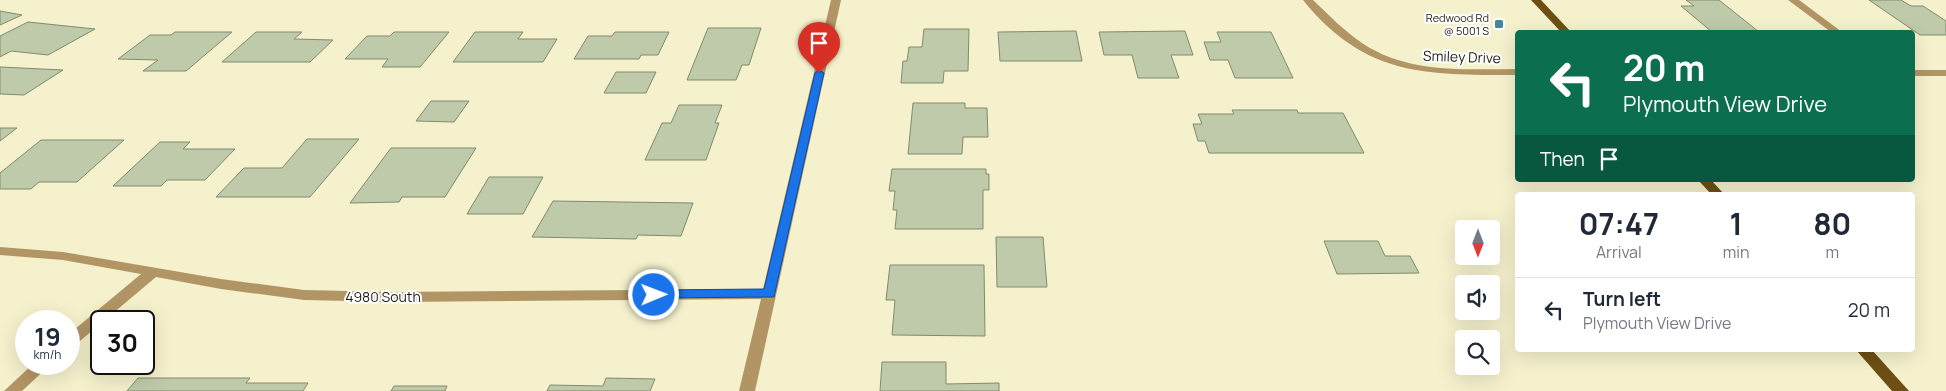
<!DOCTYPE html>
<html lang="en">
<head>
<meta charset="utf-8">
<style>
  :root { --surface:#fff; --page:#f2f2f3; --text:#1f2937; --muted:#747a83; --line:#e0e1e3 }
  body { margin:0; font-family:Manrope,sans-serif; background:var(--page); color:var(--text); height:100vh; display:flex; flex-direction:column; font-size:19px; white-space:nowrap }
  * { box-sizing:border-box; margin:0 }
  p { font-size:16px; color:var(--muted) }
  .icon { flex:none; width:28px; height:28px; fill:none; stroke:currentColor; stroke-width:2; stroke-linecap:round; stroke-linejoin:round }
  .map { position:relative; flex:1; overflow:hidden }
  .sheet { position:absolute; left:1515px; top:192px; width:400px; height:160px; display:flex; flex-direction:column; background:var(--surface); border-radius:5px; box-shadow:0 5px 20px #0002 }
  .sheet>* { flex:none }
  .banner { position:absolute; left:1515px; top:30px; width:400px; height:152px; border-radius:5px; box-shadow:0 5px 20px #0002; background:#0b6e4f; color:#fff; overflow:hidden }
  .needle { width:32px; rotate:180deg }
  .fabs { position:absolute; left:1455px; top:220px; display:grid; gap:10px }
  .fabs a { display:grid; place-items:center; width:45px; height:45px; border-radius:5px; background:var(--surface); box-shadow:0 5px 20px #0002; font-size:25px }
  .speed { position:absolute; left:15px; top:310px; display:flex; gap:10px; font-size:25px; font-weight:700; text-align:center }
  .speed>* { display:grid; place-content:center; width:65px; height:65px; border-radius:50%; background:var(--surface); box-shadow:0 5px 20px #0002; line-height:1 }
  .speed small { font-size:12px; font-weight:400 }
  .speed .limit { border:2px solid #111; border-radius:8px; background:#fff; color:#111 }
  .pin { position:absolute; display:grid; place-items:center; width:42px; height:42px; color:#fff; margin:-51px -21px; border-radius:50% 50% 50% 0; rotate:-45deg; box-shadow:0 0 5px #0007 }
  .pin .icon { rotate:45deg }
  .me { position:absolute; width:55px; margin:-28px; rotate:89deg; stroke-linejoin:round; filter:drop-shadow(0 0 4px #0008) }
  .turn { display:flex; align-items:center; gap:18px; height:105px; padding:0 25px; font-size:22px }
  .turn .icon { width:65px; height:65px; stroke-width:2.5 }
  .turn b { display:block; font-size:35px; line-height:42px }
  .then { display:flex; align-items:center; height:48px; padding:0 25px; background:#0003; gap:10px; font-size:19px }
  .eta { display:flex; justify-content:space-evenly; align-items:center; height:85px; text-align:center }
  .eta b { font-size:30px; font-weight:700; line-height:35px }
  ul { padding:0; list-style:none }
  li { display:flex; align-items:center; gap:15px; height:65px; padding:0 25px; border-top:1px solid var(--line) }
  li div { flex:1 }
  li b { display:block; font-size:19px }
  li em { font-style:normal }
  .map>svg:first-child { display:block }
  .building { fill:#becaa9; stroke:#808b6c }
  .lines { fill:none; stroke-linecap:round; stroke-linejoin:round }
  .minor { fill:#b29565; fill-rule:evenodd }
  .primary { fill:#6d4f14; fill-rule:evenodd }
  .route { fill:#1a73e8; stroke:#114b97 }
  .poi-dot { fill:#458997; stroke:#fff; stroke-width:2 }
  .labels { text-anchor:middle; stroke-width:4; stroke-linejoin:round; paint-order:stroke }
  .far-poi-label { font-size:11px; fill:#1d1c0f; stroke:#fff; text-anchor:end }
  .street-label { font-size:14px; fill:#1d1c0f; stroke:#fff }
</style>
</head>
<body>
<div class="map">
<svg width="1946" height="391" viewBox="0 0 1946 391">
  <rect width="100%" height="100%" fill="#f5f1cd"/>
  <g class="building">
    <path d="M 1686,0 L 1719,0 L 1759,32 L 1712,32 L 1681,6 L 1694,6 Z"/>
    <path d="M 1869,0 L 1901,0 L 1911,6 L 1923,6 L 1946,21 L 1946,35 L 1920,35 Z"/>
    <path d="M 0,11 L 22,15 L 0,25 Z"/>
    <path d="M 28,22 L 95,29 L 48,55 L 11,51 L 0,57 L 0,36 Z"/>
    <path d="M 708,28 L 761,28 L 749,65 L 742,65 L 736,80 L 687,80 Z"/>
    <path d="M 924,29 L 969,29 L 968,71 L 944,71 L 943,83 L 901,83 L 903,61 L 907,61 L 909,47 L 922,47 Z"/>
    <path d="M 1076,31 L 1082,61 L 1000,61 L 998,32 Z"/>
    <path d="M 1185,31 L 1193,55 L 1171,55 L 1179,78 L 1138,78 L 1132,55 L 1104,55 L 1099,32 Z"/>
    <path d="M 175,32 L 232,32 L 186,71 L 143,71 L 158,60 L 118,59 L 150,35 L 171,35 Z"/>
    <path d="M 256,32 L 302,32 L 294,39 L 333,40 L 310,62 L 222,62 Z"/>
    <path d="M 394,32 L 449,32 L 420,67 L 382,67 L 388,59 L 345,59 L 367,36 L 390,36 Z"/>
    <path d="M 475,32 L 523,32 L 518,39 L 557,39 L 543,62 L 453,62 Z"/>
    <path d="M 615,32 L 669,32 L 658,55 L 641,55 L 639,59 L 574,59 L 588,36 L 612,36 Z"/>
    <path d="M 1217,32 L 1271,32 L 1293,78 L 1235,78 L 1228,60 L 1210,60 L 1204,42 L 1221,42 Z"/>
    <path d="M 0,67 L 1,67 L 63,70 L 24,95 L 0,94 Z"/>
    <path d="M 616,72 L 656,72 L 646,93 L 604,93 Z"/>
    <path d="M 431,101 L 469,101 L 454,122 L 416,121 Z"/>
    <path d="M 913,103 L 965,103 L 965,108 L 987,108 L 988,137 L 963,137 L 962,154 L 908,154 Z"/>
    <path d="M 679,105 L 722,105 L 715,123 L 719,123 L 706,160 L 645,160 L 662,123 L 671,123 Z"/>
    <path d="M 1232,110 L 1297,110 L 1298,113 L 1343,113 L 1364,153 L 1209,153 L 1205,141 L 1198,141 L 1193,124 L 1202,124 L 1198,114 L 1234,114 Z"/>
    <path d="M 0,128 L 17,128 L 0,141 Z"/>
    <path d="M 307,139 L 359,139 L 310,197 L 216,197 L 244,168 L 282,168 Z"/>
    <path d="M 41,140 L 124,140 L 77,182 L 39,182 L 31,189 L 0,189 L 0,173 Z"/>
    <path d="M 160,142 L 190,142 L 183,149 L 235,149 L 205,180 L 167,180 L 161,186 L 113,186 Z"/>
    <path d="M 391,148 L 476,148 L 445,197 L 402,197 L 399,202 L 350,203 Z"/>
    <path d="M 892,169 L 986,169 L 986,174 L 989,174 L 989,190 L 983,190 L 983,229 L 895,229 L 897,210 L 893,210 L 895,191 L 889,191 Z"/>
    <path d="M 489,177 L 543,177 L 523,214 L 467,214 Z"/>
    <path d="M 1518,193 L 1602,194 L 1603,195 L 1519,195 Z"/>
    <path d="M 553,201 L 693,203 L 681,236 L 638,235 L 636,239 L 532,237 Z"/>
    <path d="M 996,237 L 1043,237 L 1047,287 L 997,287 Z"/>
    <path d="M 1324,241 L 1378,241 L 1385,256 L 1410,256 L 1419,273 L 1337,274 Z"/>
    <path d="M 890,265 L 984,265 L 985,336 L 892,335 L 895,300 L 886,300 Z"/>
    <path d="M 882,362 L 946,362 L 946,384 L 999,383 L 999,391 L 880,391 Z"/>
    <path d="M 138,378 L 250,378 L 246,383 L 308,383 L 303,391 L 127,391 Z"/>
    <path d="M 606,378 L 655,379 L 650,391 L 547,391 L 550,385 L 603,386 Z"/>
    <path d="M 394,386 L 447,386 L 445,391 L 391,391 Z"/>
  </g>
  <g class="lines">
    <g class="minor">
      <path d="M 831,0 L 841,0 L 755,391 L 739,391 L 761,299 L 394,302 L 304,300 L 221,289 L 156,277 L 74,346 L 69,347 L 69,334 L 141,274 L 63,260 L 0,255 L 0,247 L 63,252 L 221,279 L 304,290 L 394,292 L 763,289 Z"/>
      <path d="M 1303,0 L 1313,0 C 1329,15 1344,31 1362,43 C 1408,74 1465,69 1518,69 L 1518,75 C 1427,75 1365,77 1303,0 Z"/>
      <path d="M 1788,0 L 1799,0 L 1842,32 L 1831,32 Z"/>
      <rect x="1912" y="70" width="34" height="6"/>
      <path d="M 33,364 L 51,364 L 22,391 L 4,391 Z"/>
    </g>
    <g class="primary">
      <path d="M 1531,0 L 1541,0 L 1571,32 L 1561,32 Z"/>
      <path d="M 1698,180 L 1711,180 L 1725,195 L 1712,195 Z"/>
      <path d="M 1856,350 L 1872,350 L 1909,391 L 1892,391 Z"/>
    </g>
  </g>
  <path class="route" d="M 819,70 L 824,73 L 774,297 L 650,298 L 648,295 L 654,290 L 764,289 L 815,73 Z"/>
  <rect class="poi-dot" x="1494" y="19" width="10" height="10" rx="2.5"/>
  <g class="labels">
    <g class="far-poi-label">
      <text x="1489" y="22">Redwood Rd<tspan x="1489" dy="13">@ 5001 S</tspan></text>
    </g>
    <g class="street-label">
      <text transform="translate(1462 57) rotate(2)" y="5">Smiley Drive</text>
      <text x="383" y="302">4980 South</text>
    </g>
  </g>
</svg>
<div class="fabs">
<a><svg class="needle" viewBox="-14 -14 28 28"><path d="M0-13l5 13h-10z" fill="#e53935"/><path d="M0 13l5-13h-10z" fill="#747a83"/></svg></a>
<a><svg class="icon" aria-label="sound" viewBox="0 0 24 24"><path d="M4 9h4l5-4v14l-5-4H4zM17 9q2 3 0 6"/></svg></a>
<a><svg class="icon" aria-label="search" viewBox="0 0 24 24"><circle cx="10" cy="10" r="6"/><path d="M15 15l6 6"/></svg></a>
</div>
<div class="speed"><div>19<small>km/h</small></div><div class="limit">30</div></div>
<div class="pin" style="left:819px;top:73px;background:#d93025"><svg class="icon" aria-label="arrive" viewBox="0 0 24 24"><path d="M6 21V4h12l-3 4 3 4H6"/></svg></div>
<svg class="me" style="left:654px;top:295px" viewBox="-20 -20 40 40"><circle r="17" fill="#1a73e8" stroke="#fff" stroke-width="3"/><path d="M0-11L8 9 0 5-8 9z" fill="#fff"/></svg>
<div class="banner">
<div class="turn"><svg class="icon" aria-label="left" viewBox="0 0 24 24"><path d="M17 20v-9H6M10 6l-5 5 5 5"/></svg><div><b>20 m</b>Plymouth View Drive</div></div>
<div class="then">Then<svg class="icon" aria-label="arrive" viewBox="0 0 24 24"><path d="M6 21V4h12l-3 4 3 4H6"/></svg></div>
</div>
<section class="sheet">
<div class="eta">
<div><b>07:47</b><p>Arrival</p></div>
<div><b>1</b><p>min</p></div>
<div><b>80</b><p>m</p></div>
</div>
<ul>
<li><svg class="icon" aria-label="left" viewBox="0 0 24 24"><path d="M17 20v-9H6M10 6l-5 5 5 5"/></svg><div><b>Turn left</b><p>Plymouth View Drive</p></div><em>20 m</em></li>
</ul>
</section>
</div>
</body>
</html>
